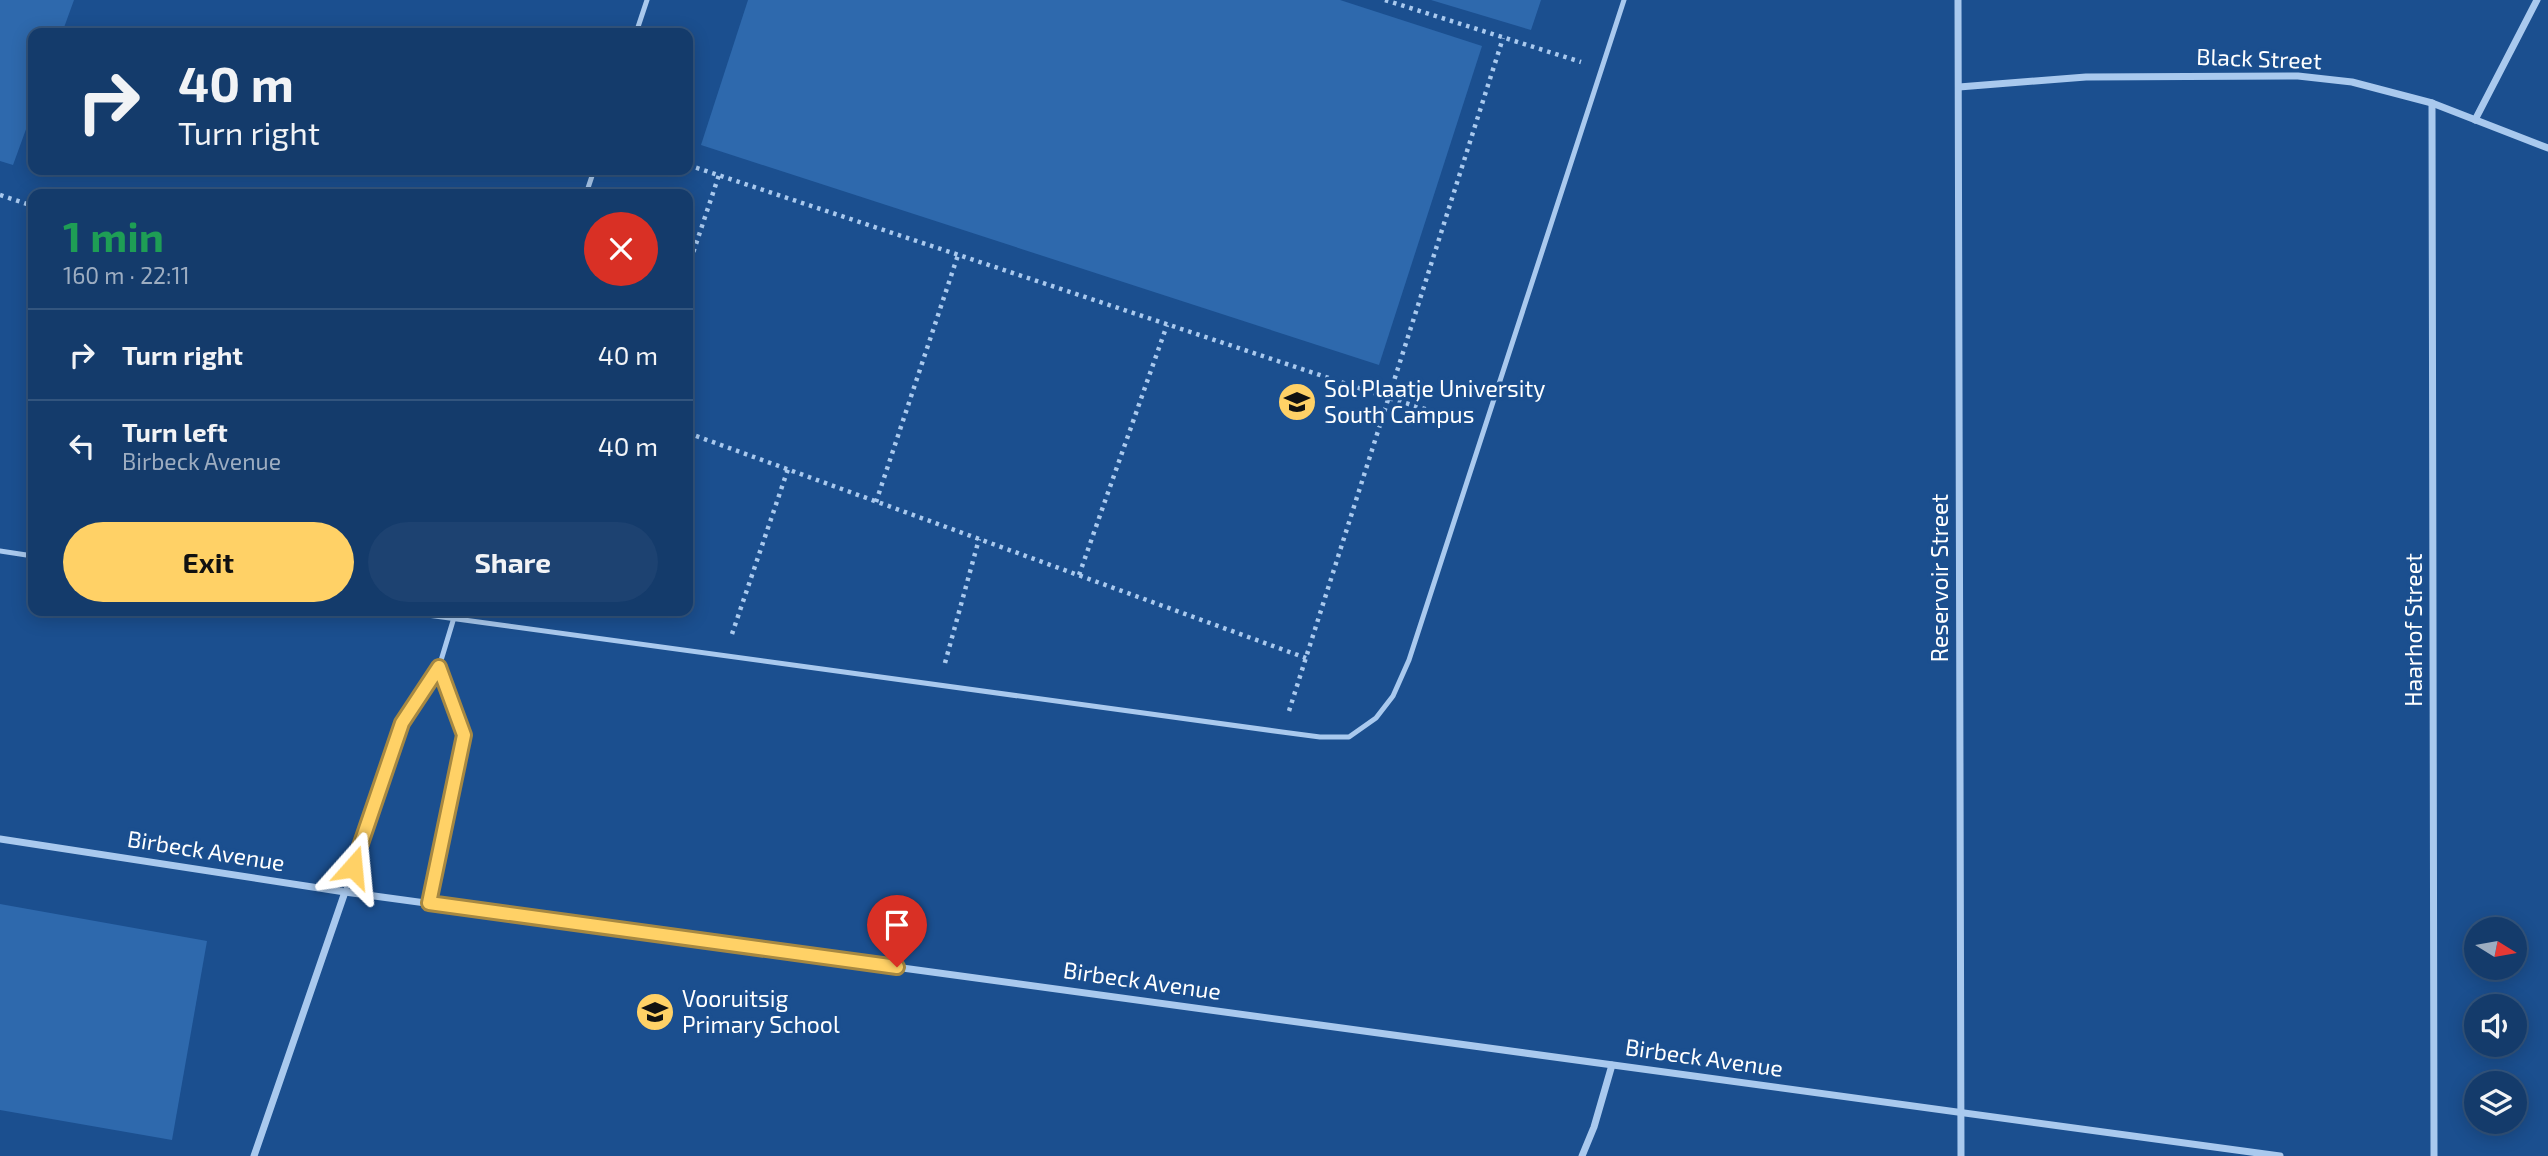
<!DOCTYPE html>
<html lang="en">
<head>
<meta charset="utf-8">
<style>
  :root { --surface:#143b6b; --page:#1d4271; --text:#f1f3f6; --muted:#9dadc1; --line:#33557e; --accent:#ffd166 }
  body { margin:0; font-family:"Exo 2",sans-serif; background:var(--page); color:var(--text); height:100vh; display:flex; flex-direction:column; font-size:26px; white-space:nowrap }
  * { box-sizing:border-box; margin:0 }
  p { font-size:23px; color:var(--muted) }
  .icon { flex:none; width:38px; height:38px; fill:none; stroke:currentColor; stroke-width:2; stroke-linecap:round; stroke-linejoin:round }
  .map { position:relative; flex:1; overflow:hidden }
  .details { position:absolute; left:28px; top:189px; width:665px; height:427px; display:flex; flex-direction:column; background:var(--surface); border-radius:14px; box-shadow:0 4px 18px #0003,0 0 0 2px var(--line) }
  .details>* { flex:none }
  .top-card { position:absolute; left:28px; top:28px; width:665px; height:147px; border-radius:14px; box-shadow:0 4px 18px #0003,0 0 0 2px var(--line); background:#143b6b; color:var(--text); overflow:hidden }
  .needle { width:46px; rotate:101deg }
  .controls { position:absolute; left:2464px; top:917px; display:grid; gap:14px }
  .controls a { display:grid; place-items:center; width:63px; height:63px; border-radius:50%; background:var(--surface); box-shadow:0 4px 18px #0003,0 0 0 2px var(--line); font-size:35px }
  .pin { position:absolute; display:grid; place-items:center; width:60px; height:60px; color:#fff; margin:-72px -30px; border-radius:50% 50% 50% 0; rotate:-45deg; box-shadow:0 0 7px #0007 }
  .pin .icon { rotate:45deg }
  .me { position:absolute; width:77px; margin:-38px; rotate:18deg; stroke-linejoin:round; filter:drop-shadow(0 0 5px #0008) }
  .turn { display:flex; align-items:center; gap:24px; height:147px; padding:0 35px; font-size:32px }
  .turn .icon { width:91px; height:91px; stroke-width:2.5 }
  .turn b { display:block; font-size:49px; line-height:60px }
  .round { display:grid; place-items:center; flex:none; width:74px; height:74px; border-radius:37px; background:var(--page) }
  .head { display:flex; align-items:center; justify-content:space-between; height:119px; padding:0 35px }
  h1 { font-size:42px; font-weight:700; line-height:52px; color:#1e9e55 }
  .action { display:flex; gap:14px; margin-top:auto; padding:14px 35px }
  .action a { flex:1; height:80px; border-radius:42px; background:var(--accent); color:#111; font-size:28px; font-weight:700; line-height:80px; text-align:center }
  .action a+a { background:var(--page); color:var(--text) }
  ul { padding:0; list-style:none }
  li { display:flex; align-items:center; gap:21px; height:91px; padding:0 35px; border-top:2px solid var(--line) }
  li div { flex:1 }
  li b { display:block; font-size:26px }
  li em { font-style:normal }
  .map>svg:first-child { display:block }
  .green { fill:#2e69ad }
  .lines { fill:none; stroke-linecap:round; stroke-linejoin:round }
  .path { stroke:#a9c9ee; stroke-width:4.5; stroke-dasharray:3.5 5; stroke-linecap:butt }
  .service { stroke:#a9c9ee; stroke-width:5 }
  .minor { stroke:#a9c9ee; stroke-width:7 }
  .route-casing { stroke:#a68842; stroke-width:18 }
  .route { stroke:#ffd166; stroke-width:12 }
  .labels { text-anchor:middle; stroke-width:7; stroke-linejoin:round; paint-order:stroke }
  .street-label { font-size:23px; fill:#fff; stroke:#1b4f8f }
  .poi-label { font-size:23px; fill:#fff; stroke:#1b4f8f; text-anchor:start }
</style>
</head>
<body>
<div class="map">
<svg width="2548" height="1156" viewBox="0 0 2548 1156">
  <rect width="100%" height="100%" fill="#1b4f8f"/>
  <g class="green">
    <path d="M 0,0 L 74,0 L 62,33 L 33,33 L 33,110 L 13,165 L 0,161 Z"/>
    <path d="M 748,0 L 1340,0 L 1482,46 L 1379,365 L 701,145 Z"/>
    <path d="M 1431,0 L 1541,0 L 1531,30 Z"/>
    <path d="M 0,904 L 207,941 L 172,1140 L 0,1110 Z"/>
  </g>
  <g class="lines">
    <g class="path">
      <path d="M 1385,0 L 1581,62"/>
      <path d="M 688,165 L 1389,398 L 1464,421"/>
      <path d="M 0,195 L 33,206"/>
      <path d="M 688,268 L 719,175"/>
      <path d="M 688,433 L 1306,658"/>
      <path d="M 876,502 L 958,255"/>
      <path d="M 1079,575 L 1167,325"/>
      <path d="M 732,634 L 788,469"/>
      <path d="M 945,663 L 979,539"/>
      <path d="M 1289,711 L 1503,38"/>
    </g>
    <g class="service">
      <path d="M 636,33 L 647,0"/>
      <path d="M 586,194 L 594,170"/>
      <path d="M 0,551 L 33,556"/>
      <path d="M 398,611 L 1282,732 L 1320,737 L 1349,737 L 1376,718 L 1393,696 L 1409,660 L 1624,0"/>
      <path d="M 345,892 L 402,723 L 439,667 L 456,611"/>
      <path d="M 429,903 L 464,735 L 439,667"/>
    </g>
    <g class="minor">
      <path d="M 1958,0 L 1961,1156"/>
      <path d="M 1959,87 L 2086,77 L 2298,76 L 2352,82 L 2432,103 L 2548,148"/>
      <path d="M 2432,103 L 2434,1156"/>
      <path d="M 2475,120 L 2537,0"/>
      <path d="M 0,839 L 345,892 L 2280,1156"/>
      <path d="M 254,1156 L 345,892"/>
      <path d="M 1582,1156 L 1594,1127 L 1612,1065"/>
    </g>
  </g>
  <g class="lines">
    <defs>
      <path id="route" d="M 353,867 L 402,723 L 439,667 L 464,735 L 429,903 L 897,967"/>
    </defs>
    <use href="#route" class="route-casing"/>
    <use href="#route" class="route"/>
  </g>
  <defs>
    <symbol id="university-disc" viewBox="-11 -11 22 22"><circle r="9.5" fill="#ffd166" stroke="#1b4f8f"/><path d="M0-5L7-2L0 1L-7-2ZM-4 1L0 2.5L4 1V4Q0 6-4 4Z" fill="#111"/></symbol>
    <symbol id="school-disc" viewBox="-11 -11 22 22"><circle r="9.5" fill="#ffd166" stroke="#1b4f8f"/><path d="M0-5L7-2L0 1L-7-2ZM-4 1L0 2.5L4 1V4Q0 6-4 4Z" fill="#111"/></symbol>
  </defs>
  <g fill-rule="evenodd">
    <use href="#university-disc" x="1275" y="380" width="44" height="44"/>
    <use href="#school-disc" x="633" y="990" width="44" height="44"/>
  </g>
  <g class="labels">
    <g class="street-label">
      <text transform="translate(2259 59) rotate(2)" y="8">Black Street</text>
      <text transform="translate(1940 578) rotate(-90)" y="8">Reservoir Street</text>
      <text transform="translate(2414 630) rotate(-90)" y="8">Haarhof Street</text>
      <text transform="translate(206 851) rotate(9)" y="8">Birbeck Avenue</text>
      <text transform="translate(1142 981) rotate(8)" y="8">Birbeck Avenue</text>
      <text transform="translate(1704 1058) rotate(8)" y="8">Birbeck Avenue</text>
    </g>
    <g class="poi-label">
      <text x="1324" y="397">Sol Plaatje University<tspan x="1324" dy="26">South Campus</tspan></text>
      <text x="682" y="1007">Vooruitsig<tspan x="682" dy="26">Primary School</tspan></text>
    </g>
  </g>
</svg>
<div class="controls">
<a><svg class="needle" viewBox="-14 -14 28 28"><path d="M0-13l5 13h-10z" fill="#e53935"/><path d="M0 13l5-13h-10z" fill="#9dadc1"/></svg></a>
<a><svg class="icon" aria-label="sound" viewBox="0 0 24 24"><path d="M4 9h4l5-4v14l-5-4H4zM17 9q2 3 0 6"/></svg></a>
<a><svg class="icon" aria-label="layers" viewBox="0 0 24 24"><path d="M12 4l9 5-9 5-9-5zM3 14l9 5 9-5"/></svg></a>
</div>
<div class="pin" style="left:897px;top:967px;background:#d93025"><svg class="icon" aria-label="arrive" viewBox="0 0 24 24"><path d="M6 21V4h12l-3 4 3 4H6"/></svg></div>
<svg class="me" style="left:353px;top:867px" viewBox="-20 -20 40 40"><path d="M0-17L14 15 0 8-14 15z" fill="#ffd166" stroke="#fff" stroke-width="4"/></svg>
<div class="top-card">
<div class="turn"><svg class="icon" aria-label="right" viewBox="0 0 24 24"><path d="M7 20v-9h11M14 6l5 5-5 5"/></svg><div><b>40 m</b>Turn right</div></div>
</div>
<section class="details">
<div class="head"><div><h1>1 min</h1><p>160 m · 22:11</p></div><a class="round" style="background:#d93025;color:#fff"><svg class="icon" aria-label="close" viewBox="0 0 24 24"><path d="M6 6l12 12M18 6L6 18"/></svg></a></div>
<ul>
<li><svg class="icon" aria-label="right" viewBox="0 0 24 24"><path d="M7 20v-9h11M14 6l5 5-5 5"/></svg><div><b>Turn right</b></div><em>40 m</em></li>
<li><svg class="icon" aria-label="left" viewBox="0 0 24 24"><path d="M17 20v-9H6M10 6l-5 5 5 5"/></svg><div><b>Turn left</b><p>Birbeck Avenue</p></div><em>40 m</em></li>
</ul>
<div class="action"><a>Exit</a><a>Share</a></div>
</section>
</div>
</body>
</html>
